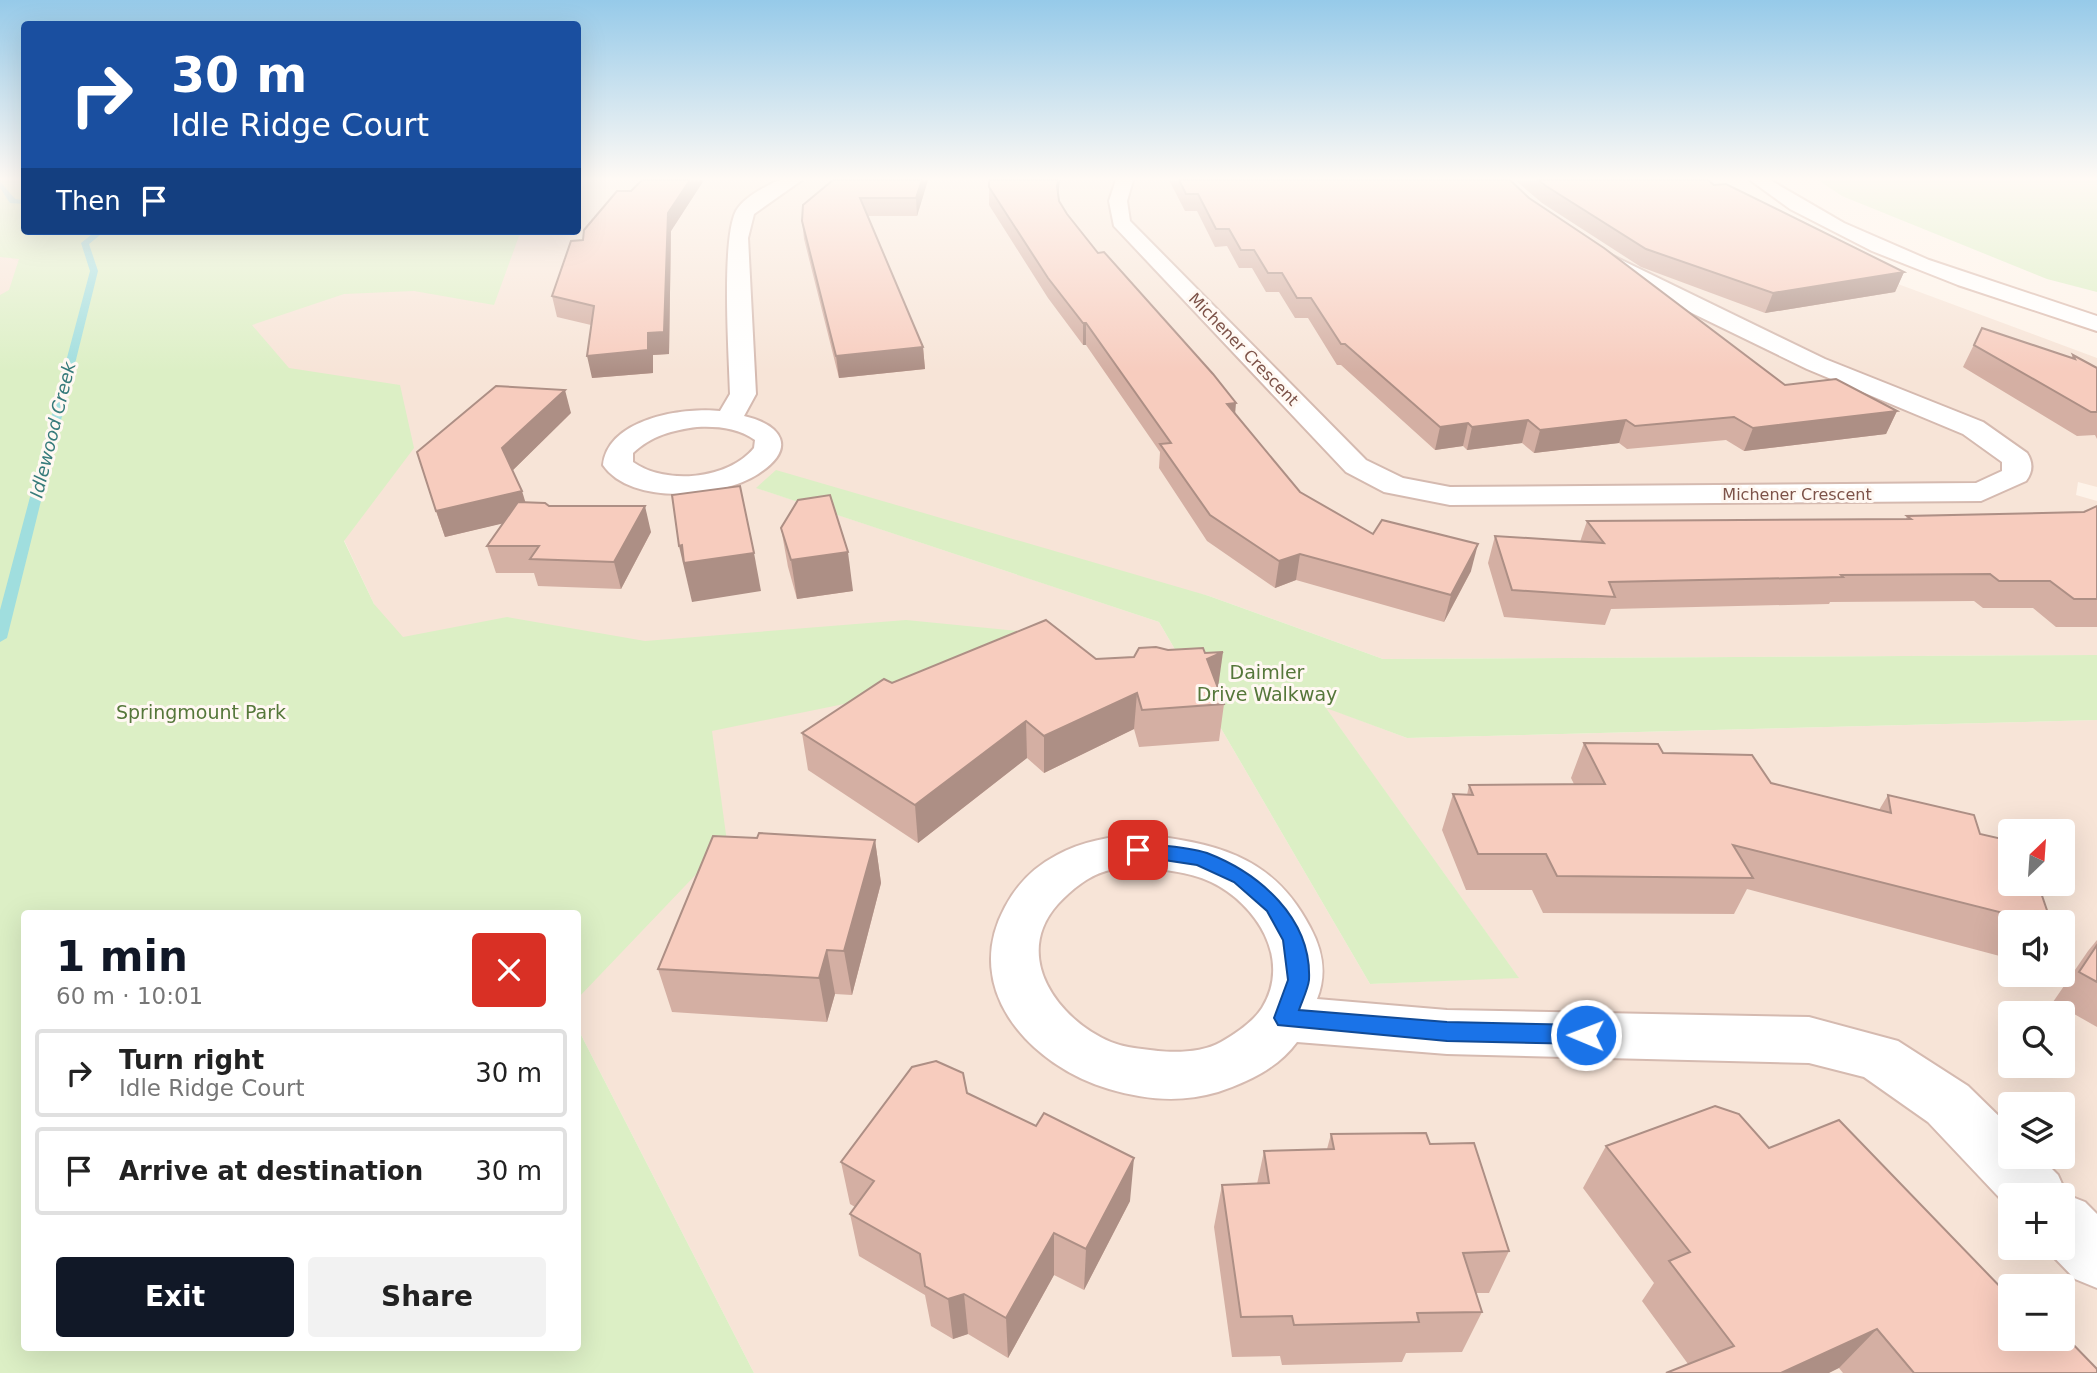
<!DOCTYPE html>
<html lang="en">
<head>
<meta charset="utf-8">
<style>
  :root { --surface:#fff; --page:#f2f2f2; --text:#222; --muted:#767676; --line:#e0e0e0; --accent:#111827 }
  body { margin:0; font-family:"DejaVu Sans",sans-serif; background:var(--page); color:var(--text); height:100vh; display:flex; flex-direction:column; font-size:26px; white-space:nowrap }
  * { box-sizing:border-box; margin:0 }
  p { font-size:23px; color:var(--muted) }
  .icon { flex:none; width:38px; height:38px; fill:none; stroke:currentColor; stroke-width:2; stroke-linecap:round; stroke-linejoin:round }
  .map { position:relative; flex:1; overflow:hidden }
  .details { position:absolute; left:21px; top:910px; width:560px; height:441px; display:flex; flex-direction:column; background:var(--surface); border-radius:7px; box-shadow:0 7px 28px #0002 }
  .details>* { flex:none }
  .top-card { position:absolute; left:21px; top:21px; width:560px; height:214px; border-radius:7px; box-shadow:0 7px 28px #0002; background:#1a4fa0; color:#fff; overflow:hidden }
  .needle { width:46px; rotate:25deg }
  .buttons { position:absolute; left:1998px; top:819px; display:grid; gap:14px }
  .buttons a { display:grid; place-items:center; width:77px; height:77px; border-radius:7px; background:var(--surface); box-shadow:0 7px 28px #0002; font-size:35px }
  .pin { position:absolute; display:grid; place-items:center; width:60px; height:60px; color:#fff; margin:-30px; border-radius:14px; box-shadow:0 4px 10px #0006 }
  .me { position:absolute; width:77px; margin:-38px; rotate:271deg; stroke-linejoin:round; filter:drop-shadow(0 0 5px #0008) }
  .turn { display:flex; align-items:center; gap:24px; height:147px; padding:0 35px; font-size:32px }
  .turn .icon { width:91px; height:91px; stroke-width:2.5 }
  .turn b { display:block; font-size:49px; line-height:60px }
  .then { display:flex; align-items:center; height:66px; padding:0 35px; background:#0003; gap:14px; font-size:26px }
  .round { display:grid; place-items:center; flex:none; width:74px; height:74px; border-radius:7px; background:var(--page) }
  .summary { display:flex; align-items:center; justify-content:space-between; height:119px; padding:0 35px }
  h1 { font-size:42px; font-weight:700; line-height:52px; color:var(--accent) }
  .action { display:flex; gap:14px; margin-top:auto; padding:14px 35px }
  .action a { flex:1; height:80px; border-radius:7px; background:var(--accent); color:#fff; font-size:28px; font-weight:700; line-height:80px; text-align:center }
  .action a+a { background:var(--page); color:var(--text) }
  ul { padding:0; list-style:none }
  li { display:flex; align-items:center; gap:21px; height:88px; margin:0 14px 10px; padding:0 21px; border:4px solid var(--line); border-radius:7px }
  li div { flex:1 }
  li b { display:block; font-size:26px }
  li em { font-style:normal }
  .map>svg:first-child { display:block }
  .residential { fill:#f7e4d7; fill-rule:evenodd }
  .green { fill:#dcefc5 }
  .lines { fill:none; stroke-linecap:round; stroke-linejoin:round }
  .stream { fill:#a0dede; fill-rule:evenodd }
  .minor-casing { stroke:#d5bab0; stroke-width:4 }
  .secondary-casing { stroke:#dbbbaf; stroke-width:4 }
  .minor { fill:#fff; fill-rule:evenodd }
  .secondary { fill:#fff; fill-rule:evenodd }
  .wall { fill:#d4afa3 }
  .shaded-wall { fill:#ad8f85 }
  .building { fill:#f7ccbe; stroke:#ad8f85; stroke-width:2 }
  .route { fill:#1a73e8; stroke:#114b97; stroke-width:2 }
  .labels { text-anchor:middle; stroke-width:6; stroke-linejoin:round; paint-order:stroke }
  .far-street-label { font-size:16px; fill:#7d5349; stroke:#fff8f2 }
  .far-water-label { font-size:18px; font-style:italic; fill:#377b7b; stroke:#fff8f2 }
  .park-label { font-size:19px; fill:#55773a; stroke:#fff8f2 }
</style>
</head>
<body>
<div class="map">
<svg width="2097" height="1373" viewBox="0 0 2097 1373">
  <rect width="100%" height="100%" fill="#fef3e9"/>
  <g class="residential">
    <path d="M 594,180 L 1698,180 L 1898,284 L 2097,358 L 2097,487 L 2078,482 L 2076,495 L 2097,501 L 2097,655 L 1383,659 L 1209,596 L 757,488 L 1159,622 L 1370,984 L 1518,977 L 1325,707 L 1407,738 L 2097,720 L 2097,1373 L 754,1373 L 578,1029 L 578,914 L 519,913 L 243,325 L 521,235 L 526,231 L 578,231 L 578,188 ZM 2011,831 L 2063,831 L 2063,884 L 2011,884 ZM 2011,922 L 2063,922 L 2063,975 L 2011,975 ZM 2011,1013 L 2063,1013 L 2063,1066 L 2011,1066 ZM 2011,1104 L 2063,1104 L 2063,1157 L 2011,1157 ZM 2011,1195 L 2063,1195 L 2063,1248 L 2011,1248 ZM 2011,1286 L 2063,1286 L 2063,1339 L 2011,1339 Z"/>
    <path d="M 0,237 L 39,282 L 0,302 Z"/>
  </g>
  <g class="green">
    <path d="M 0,180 L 24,180 L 24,231 L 526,231 L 519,236 L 494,305 L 414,291 L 344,294 L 252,325 L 289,368 L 400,385 L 414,448 L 344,541 L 374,604 L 403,637 L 507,617 L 645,641 L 906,620 L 1059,635 L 1059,660 L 712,731 L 727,842 L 578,998 L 578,914 L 24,914 L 24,1348 L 578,1348 L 578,1029 L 754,1373 L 0,1373 L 0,295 L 9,290 L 19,259 L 0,257 Z"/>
    <path d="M 1818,180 L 2097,180 L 2097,292 L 2047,279 L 1842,196 Z"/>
    <path d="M 776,470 L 1209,596 L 1383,659 L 2097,655 L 2097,720 L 1407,738 L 1326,708 L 1519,978 L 1370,984 L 1159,622 L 756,488 Z"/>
  </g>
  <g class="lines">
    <g class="stream">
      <path d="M 0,181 L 15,199 L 24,200 L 24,204 L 10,203 L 0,188 Z"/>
      <path d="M 96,231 L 105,231 L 89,244 L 98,271 L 7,638 L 0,642 L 0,610 L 90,271 L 81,243 Z"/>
    </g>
    <defs>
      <g id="minor">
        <path d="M 779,180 L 802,180 L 754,214 L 748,238 L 756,394 L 744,416 C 783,425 797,449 758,474 C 721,498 631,506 603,465 C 608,419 682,407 720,411 L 730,394 C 729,356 721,240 736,211 C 743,198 766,186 779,180 ZM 697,427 C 718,426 738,428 755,440 L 754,448 C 728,480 665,485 633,462 L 633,453 C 651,436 673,430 697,427 Z"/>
        <path d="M 1116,180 L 1133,180 L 1127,201 L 1130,221 L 1366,460 L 1403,478 L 1450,487 L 1976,483 L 2002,471 L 2002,462 L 1963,434 L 1807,369 L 1626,281 L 1601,261 L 1604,257 L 1611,255 L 1825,359 L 1983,422 L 2027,453 C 2033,462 2033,472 2026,481 L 1981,501 L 1450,505 L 1384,492 L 1346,472 L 1114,226 L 1109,201 Z"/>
        <path d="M 1138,834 C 1214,843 1272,854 1310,927 C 1323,951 1327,974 1317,999 L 1447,1010 L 1809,1017 L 1898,1041 L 1968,1086 L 2011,1128 L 2011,1157 L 2040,1157 L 2058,1175 L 2067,1195 L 2085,1202 L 2097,1214 L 2097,1288 L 2075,1279 L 2045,1248 L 2063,1248 L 2063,1195 L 2011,1195 L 2011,1210 L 1928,1122 L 1864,1077 L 1809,1063 L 1447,1054 L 1297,1042 C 1278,1068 1248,1082 1218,1092 C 1181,1103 1146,1100 1109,1089 C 1031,1066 960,990 1005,907 C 1017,884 1034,867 1057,855 C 1082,841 1110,837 1138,834 ZM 1138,866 C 1162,870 1188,871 1211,882 C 1257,904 1292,960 1262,1008 C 1253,1022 1235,1034 1221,1042 C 1204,1052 1177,1053 1158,1051 C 1142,1049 1126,1048 1111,1042 C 1058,1020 1011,956 1058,904 C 1071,890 1088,876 1106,871 C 1117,868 1128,868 1138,866 Z"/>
      </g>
      <path id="secondary" d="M 1750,180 L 1770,180 L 1844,223 L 1929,260 L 2097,316 L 2097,331 L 1958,285 L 1872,251 L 1790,209 Z"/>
    </defs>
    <use href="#minor" class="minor-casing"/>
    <use href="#secondary" class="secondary-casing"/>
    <use href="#minor" class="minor"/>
    <use href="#secondary" class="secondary"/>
  </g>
  <g class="wall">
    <path d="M 642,180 L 704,180 L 671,231 L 669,354 L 653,355 L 653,373 L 592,378 L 591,325 L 557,317 L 552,296 L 583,240 Z"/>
    <path d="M 928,180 L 917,216 L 868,216 L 923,347 L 925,369 L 839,378 L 804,239 L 802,221 L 803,205 Z"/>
    <path d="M 989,180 L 1060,180 L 1058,195 L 1059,201 L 1067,214 L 1098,253 L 1300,492 L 1373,534 L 1471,571 L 1444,622 L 1296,580 L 1275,588 L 1207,541 L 1159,468 L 1160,452 L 1086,345 L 1083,345 L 1048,298 L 989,205 Z"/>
    <path d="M 1169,180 L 1510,180 L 1529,198 L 1785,385 L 1897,411 L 1886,434 L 1744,451 L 1726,440 L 1627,449 L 1619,443 L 1534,453 L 1522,443 L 1467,450 L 1463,446 L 1435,450 L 1341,365 L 1337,365 L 1308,318 L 1295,318 L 1279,292 L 1266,292 L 1252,268 L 1239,268 L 1227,246 L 1215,247 L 1197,211 L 1185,211 Z"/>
    <path d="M 1515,180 L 1708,180 L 1714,185 L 1904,272 L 1895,292 L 1765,313 L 1641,267 L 1542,203 Z"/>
    <path d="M 1982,328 L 2071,358 L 2073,355 L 2097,368 L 2097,439 L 2095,435 L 2077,436 L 1963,367 Z"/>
    <path d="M 571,413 L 512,471 L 525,502 L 549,506 L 651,532 L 621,589 L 538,586 L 534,573 L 496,573 L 487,546 L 503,523 L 445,537 L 436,511 Z"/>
    <path d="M 2097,506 L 2097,627 L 2056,627 L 2033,608 L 1983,608 L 1974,601 L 1830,602 L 1829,604 L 1611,609 L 1605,625 L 1504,617 L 1488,563 L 1495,536 L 1580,542 L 1587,521 L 1906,519 L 1907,516 L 2084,512 Z"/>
    <path d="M 781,528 L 853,591 L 797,599 L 788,567 Z"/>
    <path d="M 1168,650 L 1218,688 L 1224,704 L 1219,741 L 1139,747 L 1134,729 L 1044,773 L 1027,758 L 918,843 L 808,770 L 802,733 L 892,683 L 1096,659 L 1134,657 Z"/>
    <path d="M 1584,743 L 1663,753 L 1771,783 L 1879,810 L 1888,795 L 1980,834 L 2039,922 L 2011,922 L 2011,959 L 1747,889 L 1734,914 L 1543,913 L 1532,890 L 1466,890 L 1442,830 L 1453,794 L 1467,795 L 1469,785 L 1574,784 L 1571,778 Z"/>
    <path d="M 757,838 L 875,840 L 881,883 L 852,995 L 835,994 L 827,1022 L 672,1012 L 658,969 Z"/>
    <path d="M 2097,940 L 2097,1027 L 2053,1002 L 2088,951 Z"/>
    <path d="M 967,1093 L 1130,1201 L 1084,1290 L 1054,1275 L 1008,1358 L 968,1334 L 953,1339 L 931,1326 L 925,1295 L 859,1256 L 850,1214 L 855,1207 L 850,1204 L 841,1162 Z"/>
    <path d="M 1331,1134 L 1430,1144 L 1509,1251 L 1489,1293 L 1476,1293 L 1482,1312 L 1462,1352 L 1406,1353 L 1402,1362 L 1282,1365 L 1280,1356 L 1232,1357 L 1214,1227 L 1222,1185 L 1257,1184 L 1264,1151 L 1327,1149 Z"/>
    <path d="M 1606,1146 L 1769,1148 L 2011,1339 L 2097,1373 L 1843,1373 L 1839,1368 L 1688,1364 L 1642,1301 L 1654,1283 L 1583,1188 Z"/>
  </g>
  <g class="shaded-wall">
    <path d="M 690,180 L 704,180 L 671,231 L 669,354 L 653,355 L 653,373 L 592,378 L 587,356 L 648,333 L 668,213 Z"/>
    <path d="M 922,180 L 928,180 L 917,216 L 916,198 Z"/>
    <path d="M 1058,180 L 1060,180 L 1057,204 L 1057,186 Z"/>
    <path d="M 1904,272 L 1895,292 L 1765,313 L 1773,293 Z"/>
    <rect x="1083" y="323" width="3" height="22"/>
    <path d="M 923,347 L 925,369 L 839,378 L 836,356 Z"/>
    <path d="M 565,390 L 571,413 L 510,473 L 502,448 Z"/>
    <path d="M 1236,403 L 1234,427 L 1227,404 Z"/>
    <path d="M 1897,411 L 1886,434 L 1744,451 L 1753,428 Z"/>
    <path d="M 1528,420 L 1522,443 L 1467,450 L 1472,427 Z"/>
    <path d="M 1626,420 L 1619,443 L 1534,453 L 1540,430 Z"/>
    <path d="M 1468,423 L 1463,446 L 1435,450 L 1440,427 Z"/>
    <path d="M 522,491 L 530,517 L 445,537 L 436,511 Z"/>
    <path d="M 645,506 L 651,532 L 621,589 L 614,562 Z"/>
    <path d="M 1478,544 L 1471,571 L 1444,622 L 1451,595 Z"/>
    <path d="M 682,545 L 754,553 L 761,591 L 692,602 L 679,546 Z"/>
    <path d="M 848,552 L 853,591 L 797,599 L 791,560 Z"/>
    <path d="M 1300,554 L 1296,580 L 1275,588 L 1279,561 Z"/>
    <path d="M 1223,652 L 1218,688 L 1204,696 L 1207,659 Z"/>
    <path d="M 1137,693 L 1134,729 L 1044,773 L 1044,736 Z"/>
    <path d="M 1026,721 L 1027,758 L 918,843 L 915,805 Z"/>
    <path d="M 875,840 L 881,883 L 852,995 L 844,951 Z"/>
    <path d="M 827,950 L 835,994 L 827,1022 L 819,978 Z"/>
    <path d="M 1134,1158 L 1130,1201 L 1084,1290 L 1086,1249 Z"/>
    <path d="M 1054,1233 L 1054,1275 L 1008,1358 L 1006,1318 Z"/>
    <path d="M 964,1294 L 968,1334 L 953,1339 L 948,1299 Z"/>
    <path d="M 1877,1329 L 1839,1368 L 1829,1373 L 1781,1373 Z"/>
  </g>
  <g class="building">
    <path d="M 642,180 L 690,180 L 668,213 L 664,332 L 648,333 L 648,350 L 587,356 L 594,306 L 552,296 L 571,241 L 583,240 L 584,230 L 617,191 L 631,191 Z"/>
    <path d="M 833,180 L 922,180 L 916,198 L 860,198 L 923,347 L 836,356 L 802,221 L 803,205 Z"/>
    <path d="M 989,180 L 1058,180 L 1057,186 L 1059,201 L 1067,214 L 1098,253 L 1104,252 L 1213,374 L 1236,403 L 1227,404 L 1300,492 L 1373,534 L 1382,520 L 1478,544 L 1451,595 L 1300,554 L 1279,561 L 1210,515 L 1160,444 L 1171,443 L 1086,323 L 1083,323 L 1048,278 L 989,187 Z"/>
    <path d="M 1179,180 L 1510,180 L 1529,198 L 1604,248 L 1785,385 L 1836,379 L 1897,411 L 1753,428 L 1734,417 L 1635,426 L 1626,420 L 1540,430 L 1528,420 L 1472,427 L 1468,423 L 1440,427 L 1345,344 L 1341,344 L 1311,298 L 1297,298 L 1282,273 L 1268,273 L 1254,250 L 1241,250 L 1229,229 L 1216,229 L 1198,194 L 1186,194 Z"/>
    <path d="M 1538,180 L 1708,180 L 1714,185 L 1726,184 L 1904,272 L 1773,293 L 1646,249 L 1546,186 Z"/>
    <path d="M 1982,328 L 2075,359 L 2073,355 L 2097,368 L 2097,412 L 2091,412 L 1974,345 Z"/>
    <path d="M 496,386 L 565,390 L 502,448 L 522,491 L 436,511 L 417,452 Z"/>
    <path d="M 740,486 L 754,553 L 684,563 L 682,545 L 679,546 L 672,495 Z"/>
    <path d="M 830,495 L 848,552 L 791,560 L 781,528 L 798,500 Z"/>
    <path d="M 518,502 L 545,503 L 549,506 L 645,506 L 614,562 L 530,559 L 539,546 L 487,546 Z"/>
    <path d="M 2097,506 L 2097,599 L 2074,599 L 2050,581 L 1999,581 L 1990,574 L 1841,575 L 1843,577 L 1609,582 L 1615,597 L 1512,590 L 1495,536 L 1604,543 L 1587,521 L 1911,519 L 1907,516 L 2084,512 Z"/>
    <path d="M 1046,620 L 1096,659 L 1134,657 L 1139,648 L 1156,647 L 1168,650 L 1203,648 L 1205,653 L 1223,652 L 1207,659 L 1224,704 L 1142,710 L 1137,693 L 1044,736 L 1026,721 L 915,805 L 802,733 L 884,679 L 892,683 Z"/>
    <path d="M 1584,743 L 1658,744 L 1663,753 L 1752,755 L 1771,783 L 1891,813 L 1888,795 L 1974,815 L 1980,834 L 2011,841 L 2011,884 L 2038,884 L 2051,922 L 2039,922 L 1733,845 L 1753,878 L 1557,876 L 1546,854 L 1478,854 L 1453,794 L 1473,795 L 1469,785 L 1605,784 Z"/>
    <path d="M 759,833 L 875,840 L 844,951 L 827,950 L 819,978 L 658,969 L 713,836 L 757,838 Z"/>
    <path d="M 2097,945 L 2097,982 L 2079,972 Z"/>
    <path d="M 936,1061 L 963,1073 L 967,1093 L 1036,1126 L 1044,1113 L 1134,1158 L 1086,1249 L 1054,1233 L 1006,1318 L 964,1294 L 948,1299 L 925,1286 L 920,1254 L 850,1214 L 874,1181 L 841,1162 L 912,1067 Z"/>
    <path d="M 1715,1106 L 1739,1114 L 1769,1148 L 1839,1120 L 2011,1298 L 2011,1339 L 2063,1339 L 2063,1334 L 2097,1369 L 2097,1373 L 1914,1373 L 1877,1329 L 1781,1373 L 1666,1373 L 1734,1346 L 1669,1261 L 1690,1252 L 1606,1146 Z"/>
    <path d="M 1426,1133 L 1430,1144 L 1474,1143 L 1509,1251 L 1463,1253 L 1482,1312 L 1417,1313 L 1419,1322 L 1294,1325 L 1292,1316 L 1241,1317 L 1222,1185 L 1269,1183 L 1264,1151 L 1334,1149 L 1331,1134 Z"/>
  </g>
  <linearGradient id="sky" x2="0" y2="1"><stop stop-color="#96cae9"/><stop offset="0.48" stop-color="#fffaf5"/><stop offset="1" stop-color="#fffaf5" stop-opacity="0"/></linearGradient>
  <rect width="2097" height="372" fill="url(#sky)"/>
  <path class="route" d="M 1138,843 C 1160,846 1186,846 1207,853 C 1259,873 1312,918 1309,980 C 1308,989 1302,1001 1299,1010 L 1447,1022 L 1586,1025 L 1594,1028 L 1597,1035 L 1594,1041 L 1586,1044 L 1447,1041 L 1278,1025 L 1274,1018 L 1288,980 L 1283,940 L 1267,911 L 1234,882 L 1197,865 L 1131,855 L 1128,850 L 1131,845 Z"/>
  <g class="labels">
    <g class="far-street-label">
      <text transform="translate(1244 349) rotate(46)" y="6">Michener Crescent</text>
      <text x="1797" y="500">Michener Crescent</text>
    </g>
    <g class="far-water-label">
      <text transform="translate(53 430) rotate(-76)" y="6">Idlewood Creek</text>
    </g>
    <g class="park-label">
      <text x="1267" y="679">Daimler<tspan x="1267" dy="22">Drive Walkway</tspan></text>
      <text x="201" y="719">Springmount Park</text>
    </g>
  </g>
</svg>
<div class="buttons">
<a><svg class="needle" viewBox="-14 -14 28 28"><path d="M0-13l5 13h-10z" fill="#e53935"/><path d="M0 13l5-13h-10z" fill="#767676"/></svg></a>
<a><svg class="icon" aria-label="sound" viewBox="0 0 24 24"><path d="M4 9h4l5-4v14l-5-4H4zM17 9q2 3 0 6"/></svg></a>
<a><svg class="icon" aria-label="search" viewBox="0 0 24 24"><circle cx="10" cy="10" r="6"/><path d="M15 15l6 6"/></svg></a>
<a><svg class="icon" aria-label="layers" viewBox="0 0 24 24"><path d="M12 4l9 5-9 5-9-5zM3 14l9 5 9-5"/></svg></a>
<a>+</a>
<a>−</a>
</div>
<div class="pin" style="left:1138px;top:850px;background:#d93025"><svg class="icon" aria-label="arrive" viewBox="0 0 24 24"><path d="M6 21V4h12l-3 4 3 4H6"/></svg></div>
<svg class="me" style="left:1586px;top:1035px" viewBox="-20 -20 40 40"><circle r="17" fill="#1a73e8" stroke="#fff" stroke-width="3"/><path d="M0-11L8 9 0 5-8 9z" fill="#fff"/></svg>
<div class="top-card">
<div class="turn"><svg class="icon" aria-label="right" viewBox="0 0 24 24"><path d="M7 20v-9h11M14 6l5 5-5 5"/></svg><div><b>30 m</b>Idle Ridge Court</div></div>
<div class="then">Then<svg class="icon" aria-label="arrive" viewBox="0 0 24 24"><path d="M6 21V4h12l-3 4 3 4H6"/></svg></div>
</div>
<section class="details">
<div class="summary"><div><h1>1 min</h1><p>60 m · 10:01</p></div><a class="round" style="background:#d93025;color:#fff"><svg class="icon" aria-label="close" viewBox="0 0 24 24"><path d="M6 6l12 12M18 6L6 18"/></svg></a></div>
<ul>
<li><svg class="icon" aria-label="right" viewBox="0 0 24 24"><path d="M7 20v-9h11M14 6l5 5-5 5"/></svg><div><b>Turn right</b><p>Idle Ridge Court</p></div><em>30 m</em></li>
<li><svg class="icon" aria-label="arrive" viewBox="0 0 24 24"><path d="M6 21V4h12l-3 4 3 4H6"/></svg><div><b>Arrive at destination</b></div><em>30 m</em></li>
</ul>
<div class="action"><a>Exit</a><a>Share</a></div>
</section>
</div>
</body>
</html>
